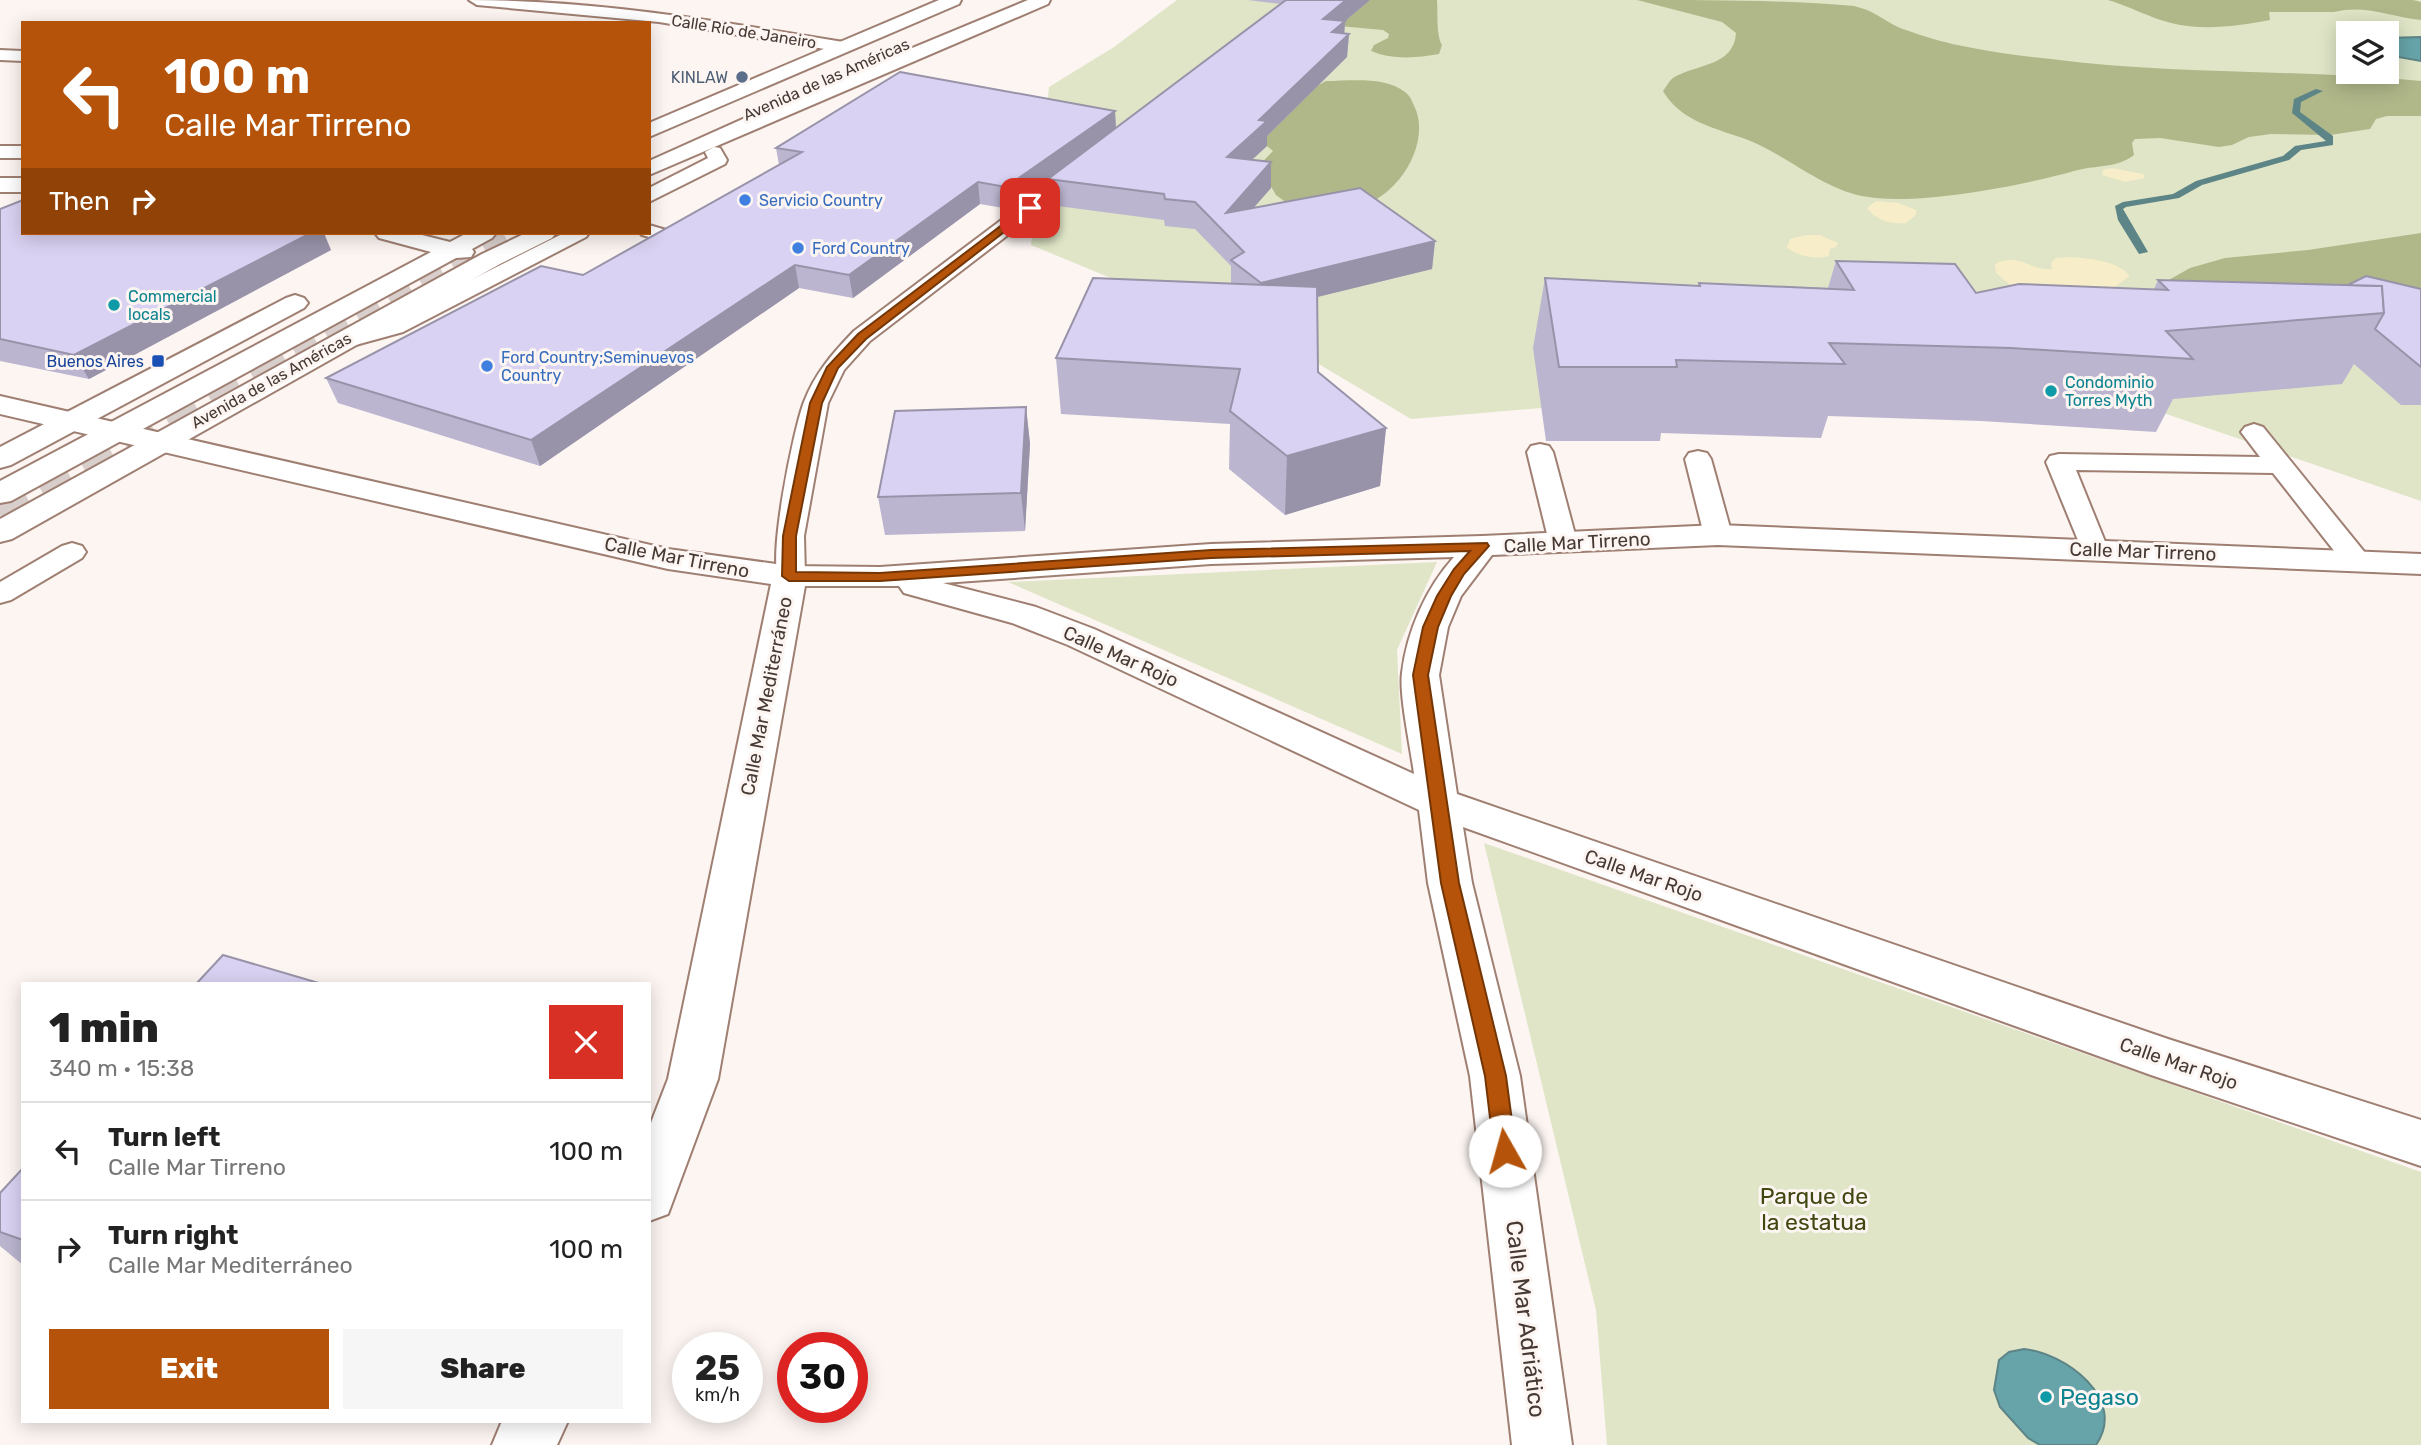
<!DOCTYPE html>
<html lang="en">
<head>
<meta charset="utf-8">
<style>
  :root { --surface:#fff; --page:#f6f6f6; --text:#222; --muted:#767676; --line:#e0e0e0; --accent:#b45309 }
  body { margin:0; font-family:Rubik,sans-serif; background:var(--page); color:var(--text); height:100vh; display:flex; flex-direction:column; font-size:26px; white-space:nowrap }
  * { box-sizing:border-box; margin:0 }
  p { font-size:23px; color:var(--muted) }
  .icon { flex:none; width:38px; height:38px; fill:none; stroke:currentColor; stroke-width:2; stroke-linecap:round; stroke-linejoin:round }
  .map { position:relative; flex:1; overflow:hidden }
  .side { position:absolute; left:21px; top:982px; width:630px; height:441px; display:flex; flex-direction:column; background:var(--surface); border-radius:0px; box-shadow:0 4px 18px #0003 }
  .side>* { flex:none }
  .top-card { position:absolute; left:21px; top:21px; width:630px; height:214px; border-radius:0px; box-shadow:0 4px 18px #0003; background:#b45309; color:#fff; overflow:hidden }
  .controls { position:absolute; left:2336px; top:21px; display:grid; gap:14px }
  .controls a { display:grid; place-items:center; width:63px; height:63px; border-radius:0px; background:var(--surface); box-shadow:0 4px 18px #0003; font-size:35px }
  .speed { position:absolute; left:672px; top:1332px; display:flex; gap:14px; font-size:35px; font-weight:700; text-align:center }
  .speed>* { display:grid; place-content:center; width:91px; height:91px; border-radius:50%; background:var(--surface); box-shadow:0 4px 18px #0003; line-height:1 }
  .speed small { font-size:18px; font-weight:400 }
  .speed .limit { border:10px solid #d22; background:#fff; color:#111 }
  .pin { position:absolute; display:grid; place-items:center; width:60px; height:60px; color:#fff; margin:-30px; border-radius:14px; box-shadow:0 4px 10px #0006 }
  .me { position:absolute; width:77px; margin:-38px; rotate:353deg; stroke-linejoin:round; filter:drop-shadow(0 0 5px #0008) }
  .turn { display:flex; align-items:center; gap:24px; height:147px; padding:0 28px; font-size:32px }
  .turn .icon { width:91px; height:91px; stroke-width:2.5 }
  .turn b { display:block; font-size:49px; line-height:60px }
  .then { display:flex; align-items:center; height:66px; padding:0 28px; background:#0003; gap:14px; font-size:26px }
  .round { display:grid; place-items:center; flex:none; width:74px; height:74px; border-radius:0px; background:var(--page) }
  .overview { display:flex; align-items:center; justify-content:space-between; height:119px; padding:0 28px }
  h1 { font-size:42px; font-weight:800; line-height:52px }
  .primary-button { display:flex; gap:14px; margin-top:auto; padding:14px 28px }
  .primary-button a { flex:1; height:80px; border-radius:0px; background:var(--accent); color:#fff; font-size:28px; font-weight:800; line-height:80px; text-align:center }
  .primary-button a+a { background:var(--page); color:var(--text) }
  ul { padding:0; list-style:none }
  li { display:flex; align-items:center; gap:21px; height:98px; padding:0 28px; border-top:2px solid var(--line) }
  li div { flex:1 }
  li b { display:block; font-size:26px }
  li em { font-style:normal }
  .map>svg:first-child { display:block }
  .green { fill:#dfe5c6; fill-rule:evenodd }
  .forest { fill:#b0b88a }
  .sand { fill:#f7edc8 }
  .water { fill:#66a4a9; stroke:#5d8486; stroke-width:2 }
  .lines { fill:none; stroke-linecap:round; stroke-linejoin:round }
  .stream { fill:#5d8486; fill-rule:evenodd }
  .secondary-tunnel-far1 { stroke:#d8cfcc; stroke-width:24; stroke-dasharray:24 12; stroke-linecap:butt }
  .secondary-tunnel { stroke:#d8cfcc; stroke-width:32; stroke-dasharray:32 16; stroke-linecap:butt }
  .lane-casing { stroke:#9f7f72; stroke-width:4 }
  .street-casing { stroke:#9f7f72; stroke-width:4 }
  .secondary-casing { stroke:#9f7f72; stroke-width:4 }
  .lane { fill:#fff; fill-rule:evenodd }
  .street { fill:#fff; fill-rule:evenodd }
  .secondary { fill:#fff; fill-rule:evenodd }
  .wall { fill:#bbb5d0 }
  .shaded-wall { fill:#9893a9 }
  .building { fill:#d9d2f2; stroke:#9893a9; stroke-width:2 }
  .route { fill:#b45309; stroke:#753606; stroke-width:2 }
  .service-dot { fill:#5c6f8a; stroke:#fcf5f2; stroke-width:2.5 }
  .shop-dot { fill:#3f7fe0; stroke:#fcf5f2; stroke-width:2.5 }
  .culture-dot { fill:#0f9aa8; stroke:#fcf5f2; stroke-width:2.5 }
  .transit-dot { fill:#1a4fb4; stroke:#fcf5f2; stroke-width:2.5 }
  .labels { text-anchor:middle; stroke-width:6; stroke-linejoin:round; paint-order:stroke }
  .far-street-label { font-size:16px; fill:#473933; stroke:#fcf5f2 }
  .far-service-label { font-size:16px; fill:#4e5e75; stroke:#fcf5f2; text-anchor:end }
  .far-shop-label { font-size:16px; fill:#366cbe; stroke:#fcf5f2; text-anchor:start }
  .far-culture-label { font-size:16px; fill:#0d838f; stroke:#fcf5f2; text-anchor:start }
  .far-transit-label { font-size:16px; fill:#164399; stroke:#fcf5f2; text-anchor:end }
  .street-label { font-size:19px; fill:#473933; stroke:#fcf5f2 }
  .near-park-label { font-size:23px; fill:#404711; stroke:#fcf5f2 }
  .near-street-label { font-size:23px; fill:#473933; stroke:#fcf5f2 }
  .near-culture-label { font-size:23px; fill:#0d838f; stroke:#fcf5f2; text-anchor:start }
</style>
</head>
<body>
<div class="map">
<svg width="2421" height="1445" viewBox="0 0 2421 1445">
  <rect width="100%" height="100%" fill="#fcf5f2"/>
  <g class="green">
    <path d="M 1177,0 L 2421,0 L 2421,501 L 1929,333 L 1588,404 L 1411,419 L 1317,363 L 1031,245 L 1049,87 L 1114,47 ZM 2348,33 L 2387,33 L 2387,72 L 2348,72 Z"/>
    <path d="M 1437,562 L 1397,650 L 1402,754 L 1008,582 Z"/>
    <path d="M 1484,843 L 2421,1172 L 2421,1445 L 1607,1445 L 1596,1310 Z"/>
  </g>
  <g class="forest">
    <path d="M 1339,0 L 1437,0 C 1438,13 1436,35 1442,45 L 1439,54 C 1417,58 1392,60 1371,51 L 1374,45 L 1388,38 L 1389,34 L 1383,30 L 1339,26 Z"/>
    <path d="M 1637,0 C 1707,0 1786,0 1854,6 C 1879,12 1885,23 1906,30 C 1951,47 2003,54 2051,59 C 2174,75 2298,69 2421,81 L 2421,116 L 2387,116 L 2376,119 L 2370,129 L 2330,135 L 2271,134 L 2249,137 L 2232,145 L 2219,147 L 2160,138 L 2135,139 L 2132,143 L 2134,155 C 2117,168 2098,165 2078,170 C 2025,185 1915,207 1862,196 C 1820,187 1788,156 1748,140 C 1716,128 1681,122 1663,91 C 1666,87 1669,81 1673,78 C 1695,64 1734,67 1736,33 L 1722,22 Z"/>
    <path d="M 2108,0 L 2413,0 L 2421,2 L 2421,20 C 2392,17 2364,4 2334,12 L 2269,12 L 2270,20 C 2237,26 2204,31 2171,23 C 2150,18 2129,6 2108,0 Z"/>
    <path d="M 1326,81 C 1350,81 1385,76 1405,92 C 1411,96 1413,104 1416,110 C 1430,149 1394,201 1354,208 C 1336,211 1304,203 1284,201 L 1276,195 L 1269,183 L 1244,181 L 1273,151 L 1199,87 L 1317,86 Z"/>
    <path d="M 2421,233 L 2421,312 L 2389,282 L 2313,286 L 2135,313 L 2167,281 L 2190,268 L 2225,258 L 2308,250 Z"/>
  </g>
  <g class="sand">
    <path d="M 2112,168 L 2143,174 L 2145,178 L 2125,182 L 2102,175 L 2103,170 Z"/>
    <path d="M 1876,201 L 1899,203 L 1916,210 L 1916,215 L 1906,223 C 1891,224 1876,221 1867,208 Z"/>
    <path d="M 1806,235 L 1820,235 L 1838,243 L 1836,247 L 1830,249 L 1829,256 C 1815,260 1799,256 1787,248 L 1790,239 Z"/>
    <path d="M 2068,257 C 2087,258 2118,260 2130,276 L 2100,297 L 2025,291 L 2009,284 L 1996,273 L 1995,264 C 2019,251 2031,272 2052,269 L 2051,263 L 2056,258 Z"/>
  </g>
  <g class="water">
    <path d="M 2421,37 L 2421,61 L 2387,55 L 2387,38 Z"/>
    <path d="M 2024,1349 C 2065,1353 2128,1399 2096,1445 L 2040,1445 L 2028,1438 L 2000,1407 L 1994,1390 L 1999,1360 L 2009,1352 Z"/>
  </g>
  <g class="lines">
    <path class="stream" d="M 2316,89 L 2323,91 L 2301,102 L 2300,112 L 2333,136 L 2333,145 L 2301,150 L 2289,160 L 2202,185 L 2179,198 L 2126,207 L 2123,209 L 2148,252 L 2139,254 L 2118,220 L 2115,206 L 2123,202 L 2173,194 L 2196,181 L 2283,156 L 2295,146 L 2326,141 L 2292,113 L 2294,99 Z"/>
    <path class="secondary-tunnel-far1" d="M 264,371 L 516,233"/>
    <path class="secondary-tunnel" d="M 0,515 L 267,369"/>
    <defs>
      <g id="lane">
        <path d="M 714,147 L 720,148 L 727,160 L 725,164 L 649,202 L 649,188 L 708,158 L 705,152 Z"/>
        <path d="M 1084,161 L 1091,163 L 1093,167 L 1091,171 L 870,341 L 844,370 L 828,403 L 804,536 L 805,576 L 800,582 L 790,585 L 780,582 C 766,563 794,427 804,402 C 815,373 833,353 854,331 L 1077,163 Z"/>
        <path d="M 649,225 L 673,232 L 676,236 L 673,240 L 666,242 L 642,235 L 640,233 L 649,233 Z"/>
        <path d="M 564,233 L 589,233 L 586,237 L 403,332 L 341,349 L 333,347 L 329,342 L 333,337 L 387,322 Z"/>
        <path d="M 2254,424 L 2263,427 L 2366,554 L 2370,560 L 2366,566 L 2356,569 L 2346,566 L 2273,473 L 2076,470 L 2108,549 L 2104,555 L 2094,558 L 2084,555 L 2046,462 L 2050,456 L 2059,454 L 2260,457 L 2241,432 L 2245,427 Z"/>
        <path d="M 1540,444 L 1549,446 L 1553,452 L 1577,542 L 1573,548 L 1563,551 L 1553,548 L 1549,542 L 1527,452 L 1531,446 Z"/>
        <path d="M 1698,451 L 1707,453 L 1711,459 L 1732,535 L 1728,541 L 1718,543 L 1708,541 L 1704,535 L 1685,459 L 1689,453 Z"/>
        <path d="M 72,543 L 82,546 L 86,552 L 82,558 L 11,600 L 0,603 L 0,582 L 62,546 Z"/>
      </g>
      <g id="street">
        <path d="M 469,0 C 595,0 718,21 843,42 L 852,47 L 843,52 L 659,22 L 477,5 Z"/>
        <path d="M 0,50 L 23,51 L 23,61 L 0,60 Z"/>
        <path d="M 0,396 L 668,549 L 790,566 L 880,567 L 1211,544 L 1482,536 L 1718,525 L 2421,554 L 2421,574 L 1718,545 L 1492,555 L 1461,596 L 1448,627 L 1439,675 L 1457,794 L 2168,1039 L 2421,1120 L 2421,1166 L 2151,1075 L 1463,827 L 1472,883 L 1520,1076 L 1572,1445 L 1512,1445 L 1470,1076 L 1428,883 L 1419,810 L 1068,645 L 1012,623 L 904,593 L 899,586 L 805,586 L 718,1079 L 668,1214 L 649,1221 L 649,1128 L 668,1079 L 771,584 L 668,569 L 0,414 ZM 1454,557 C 1426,588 1407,631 1402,673 C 1399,696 1411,749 1414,774 L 1094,629 L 1036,607 L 943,583 L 1211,564 Z"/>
        <path d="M 502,1421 L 568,1421 L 557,1445 L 492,1445 Z"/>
      </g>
      <g id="secondary">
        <path d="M 939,0 L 961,0 L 959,4 L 649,137 L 649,123 Z"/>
        <path d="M 1028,0 L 1050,0 L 1048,4 L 649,175 L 649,161 L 765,109 Z"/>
        <rect x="0" y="146" width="23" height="12"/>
        <rect x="0" y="178" width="23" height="14"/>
        <path d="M 375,233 L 414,233 L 450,242 L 467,233 L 496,233 L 492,238 L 472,249 L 474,252 L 471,257 L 456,258 L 11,501 L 0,503 L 0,481 L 431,252 L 379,238 Z"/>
        <path d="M 526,233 L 556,233 L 552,238 L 500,264 L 12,539 L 0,542 L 0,519 L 482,254 Z"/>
        <path d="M 295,295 L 304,298 L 308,303 L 304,308 L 11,465 L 0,468 L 0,447 L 286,298 Z"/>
      </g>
    </defs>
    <use href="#lane" class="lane-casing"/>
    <use href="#street" class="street-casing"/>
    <use href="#secondary" class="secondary-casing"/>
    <use href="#lane" class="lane"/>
    <use href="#street" class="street"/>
    <use href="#secondary" class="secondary"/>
  </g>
  <g class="wall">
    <path d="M 1248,0 L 1370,0 L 1345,21 L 1344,34 L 1349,34 L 1347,57 L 1267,136 L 1267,146 L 1251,160 L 1271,188 L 1253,208 L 1435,241 L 1432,269 L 1317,297 L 1318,372 L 1386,428 L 1380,486 L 1285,515 L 1229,469 L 1230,424 L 1061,414 L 1056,358 L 1231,284 L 1231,266 L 1195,229 L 1165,226 L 1164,220 L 1050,205 L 1048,180 L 1009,209 L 980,204 L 853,298 L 799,288 L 540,466 L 338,403 L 326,378 L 583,275 L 779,165 L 776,148 L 1115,111 L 1116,128 L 1281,4 Z"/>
    <path d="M 0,209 L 331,250 L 89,379 L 0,361 Z"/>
    <path d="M 1836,261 L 1976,293 L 2154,289 L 2158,280 L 2421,289 L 2421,405 L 2401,405 L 2354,364 L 2342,384 L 2173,399 L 2156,432 L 1981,421 L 1828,416 L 1821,438 L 1661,433 L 1660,441 L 1546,441 L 1533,348 L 1545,278 L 1698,286 L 1699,283 L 1828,288 Z"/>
    <path d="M 1026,407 L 1030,444 L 1025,531 L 885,535 L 878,497 Z"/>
    <path d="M 23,1168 L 23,1265 L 0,1246 L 0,1193 Z"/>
  </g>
  <g class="shaded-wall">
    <path d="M 1346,0 L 1370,0 L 1345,21 L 1344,39 L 1349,34 L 1347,57 L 1267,136 L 1267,146 L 1227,183 L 1227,157 L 1259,120 L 1323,19 Z"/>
    <path d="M 1115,111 L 1116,131 L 1048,179 L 1048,180 L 1009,209 L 1006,187 Z"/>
    <path d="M 1271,162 L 1271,188 L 1229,236 L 1226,213 Z"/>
    <path d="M 978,182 L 980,204 L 853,298 L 849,275 Z"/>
    <path d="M 311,233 L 324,233 L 331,250 L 89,379 L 74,355 Z"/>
    <path d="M 1435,241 L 1432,269 L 1260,311 L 1261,283 Z"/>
    <path d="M 795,265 L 799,288 L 540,466 L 531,440 Z"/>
    <path d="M 1026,407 L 1030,444 L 1025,531 L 1021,493 Z"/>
    <path d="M 1386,428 L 1380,486 L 1285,515 L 1287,456 Z"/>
  </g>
  <g class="building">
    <path d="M 1286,0 L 1346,0 L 1323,19 L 1345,21 L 1332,32 L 1349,34 L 1259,120 L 1267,121 L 1227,157 L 1271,162 L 1226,213 L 1360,188 L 1435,241 L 1261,283 L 1231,260 L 1244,252 L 1195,202 L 1165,199 L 1164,194 L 1048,179 Z"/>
    <path d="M 900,72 L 1115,111 L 1006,187 L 978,182 L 849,275 L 795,265 L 531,440 L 326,378 L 541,266 L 583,275 L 802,152 L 776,148 Z"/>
    <path d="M 23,200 L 23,233 L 311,233 L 74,355 L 0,339 L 0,209 Z"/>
    <path d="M 1836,261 L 1955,264 L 1976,293 L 2019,284 L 2168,290 L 2158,280 L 2382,286 L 2384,313 L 2166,331 L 2193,359 L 2011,348 L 1829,343 L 1845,364 L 1676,360 L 1677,367 L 1559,367 L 1545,278 L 1700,286 L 1699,283 L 1854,290 Z"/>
    <path d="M 2366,276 L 2421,289 L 2421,367 L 2375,329 L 2384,313 L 2382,286 L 2348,285 Z"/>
    <path d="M 1093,278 L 1317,287 L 1318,372 L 1386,428 L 1287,456 L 1230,411 L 1240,369 L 1056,358 Z"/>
    <path d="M 1026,407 L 1021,493 L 878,497 L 895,411 Z"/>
    <path d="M 223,955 L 322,984 L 196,984 Z"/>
    <path d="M 23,1168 L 23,1240 L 0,1232 L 0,1193 Z"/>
  </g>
  <path class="route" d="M 1027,206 L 1035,208 L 866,339 L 838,368 L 822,403 L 796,536 L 796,572 L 880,573 L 1211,550 L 1487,543 L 1489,546 L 1464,574 L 1451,596 L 1438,627 L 1428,675 L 1459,883 L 1506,1076 L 1516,1151 L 1513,1158 L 1505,1161 L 1497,1158 L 1494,1151 L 1485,1076 L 1441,883 L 1413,675 L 1423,627 L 1437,596 L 1454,569 L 1470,551 L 1211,558 L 880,581 L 789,581 L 782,576 L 783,536 L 810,403 L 827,367 L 858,334 Z"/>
  <circle class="service-dot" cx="742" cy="77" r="7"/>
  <g class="shop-dot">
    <circle cx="745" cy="200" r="7"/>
    <circle cx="798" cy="248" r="7"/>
    <circle cx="487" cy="366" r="7"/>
  </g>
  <g class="culture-dot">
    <circle cx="114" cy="305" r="7"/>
    <circle cx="2051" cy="391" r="7"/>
    <circle cx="2046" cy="1397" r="7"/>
  </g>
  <rect class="transit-dot" x="151" y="354" width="14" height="14" rx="3.5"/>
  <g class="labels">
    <g class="far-street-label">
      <text transform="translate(744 31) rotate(9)" y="6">Calle Río de Janeiro</text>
      <text transform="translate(826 79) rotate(-24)" y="6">Avenida de las Américas</text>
      <text transform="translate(271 380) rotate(-29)" y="6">Avenida de las Américas</text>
    </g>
    <g class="far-service-label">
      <text x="728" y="83">KINLAW</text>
    </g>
    <g class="far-shop-label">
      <text x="759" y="206">Servicio Country</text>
      <text x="812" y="254">Ford Country</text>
      <text x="501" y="363">Ford Country;Seminuevos<tspan x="501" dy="18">Country</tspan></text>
    </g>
    <g class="far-culture-label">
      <text x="128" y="302">Commercial<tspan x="128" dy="18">locals</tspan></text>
      <text x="2065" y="388">Condominio<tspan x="2065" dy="18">Torres Myth</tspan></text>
    </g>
    <g class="far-transit-label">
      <text x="144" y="367">Buenos Aires</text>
    </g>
    <g class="street-label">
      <text transform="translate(1577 542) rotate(-3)" y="7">Calle Mar Tirreno</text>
      <text transform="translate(2143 551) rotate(2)" y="7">Calle Mar Tirreno</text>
      <text transform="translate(677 557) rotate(11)" y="7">Calle Mar Tirreno</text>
      <text transform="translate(1121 656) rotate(24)" y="7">Calle Mar Rojo</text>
      <text transform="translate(766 696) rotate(-79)" y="7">Calle Mar Mediterráneo</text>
      <text transform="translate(1644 875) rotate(19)" y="7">Calle Mar Rojo</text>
      <text transform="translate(2179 1063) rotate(19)" y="7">Calle Mar Rojo</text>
    </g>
    <g class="near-park-label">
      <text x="1814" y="1204">Parque de<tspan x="1814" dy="26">la estatua</tspan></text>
    </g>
    <g class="near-street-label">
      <text transform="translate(1526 1319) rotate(83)" y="8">Calle Mar Adriático</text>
    </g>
    <g class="near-culture-label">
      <text x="2060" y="1405">Pegaso</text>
    </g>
  </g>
</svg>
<div class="controls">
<a><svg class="icon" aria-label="layers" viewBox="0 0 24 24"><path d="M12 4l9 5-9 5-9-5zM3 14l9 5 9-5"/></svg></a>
</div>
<div class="speed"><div>25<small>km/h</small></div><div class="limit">30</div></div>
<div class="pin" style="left:1030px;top:208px;background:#d93025"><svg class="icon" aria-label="arrive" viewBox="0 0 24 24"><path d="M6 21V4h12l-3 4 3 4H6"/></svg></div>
<svg class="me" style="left:1505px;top:1151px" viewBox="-20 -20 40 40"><circle r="19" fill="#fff"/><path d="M0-13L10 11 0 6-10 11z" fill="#b45309"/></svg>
<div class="top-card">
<div class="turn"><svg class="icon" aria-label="left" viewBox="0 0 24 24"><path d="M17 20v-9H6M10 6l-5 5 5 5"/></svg><div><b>100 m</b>Calle Mar Tirreno</div></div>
<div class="then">Then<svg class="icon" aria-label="right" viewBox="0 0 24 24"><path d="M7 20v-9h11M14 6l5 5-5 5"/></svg></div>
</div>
<section class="side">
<div class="overview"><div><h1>1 min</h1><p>340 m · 15:38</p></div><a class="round" style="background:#d93025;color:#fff"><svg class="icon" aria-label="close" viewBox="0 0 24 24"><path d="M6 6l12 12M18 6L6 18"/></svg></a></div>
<ul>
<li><svg class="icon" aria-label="left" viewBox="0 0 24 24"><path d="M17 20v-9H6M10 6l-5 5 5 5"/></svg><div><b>Turn left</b><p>Calle Mar Tirreno</p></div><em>100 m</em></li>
<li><svg class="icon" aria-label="right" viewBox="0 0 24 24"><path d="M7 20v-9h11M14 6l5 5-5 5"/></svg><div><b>Turn right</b><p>Calle Mar Mediterráneo</p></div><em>100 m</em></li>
</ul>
<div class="primary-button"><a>Exit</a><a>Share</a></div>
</section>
</div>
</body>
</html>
